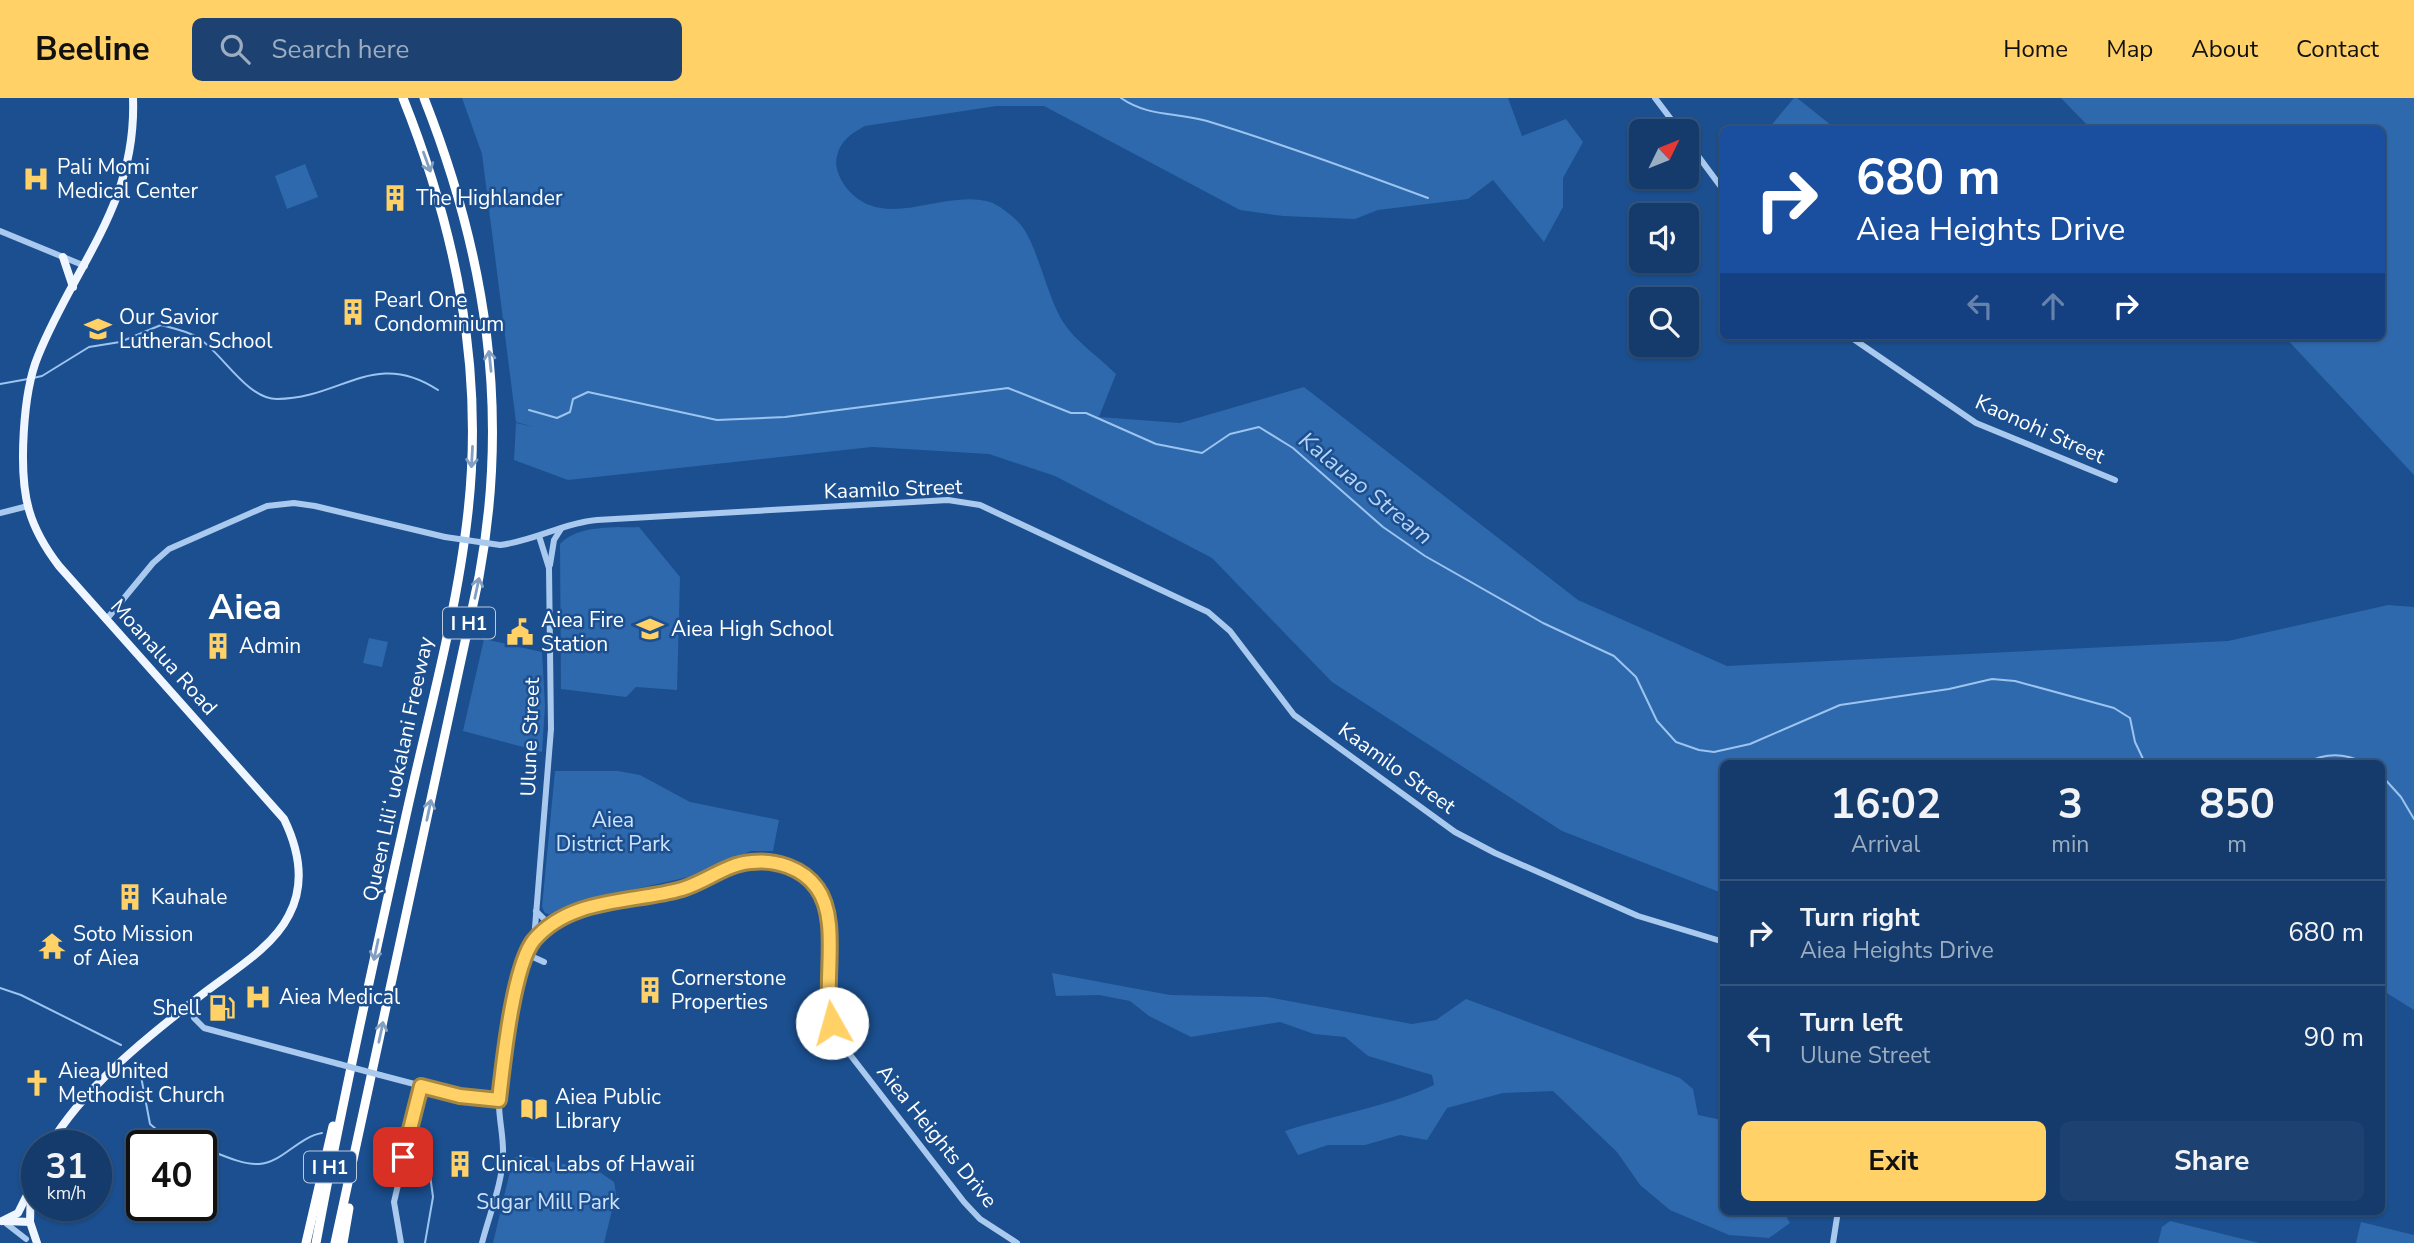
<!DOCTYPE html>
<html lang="en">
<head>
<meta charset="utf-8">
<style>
  :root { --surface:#143b6b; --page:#1d4271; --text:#f1f3f6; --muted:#9dadc1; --line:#33557e; --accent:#ffd166 }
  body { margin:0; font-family:"Nunito Sans",sans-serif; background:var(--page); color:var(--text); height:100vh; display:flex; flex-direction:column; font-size:26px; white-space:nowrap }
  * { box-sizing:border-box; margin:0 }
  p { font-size:23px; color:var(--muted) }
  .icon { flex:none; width:38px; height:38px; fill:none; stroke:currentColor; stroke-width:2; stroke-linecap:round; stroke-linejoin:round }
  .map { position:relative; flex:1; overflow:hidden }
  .panel { position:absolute; left:1720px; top:662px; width:665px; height:455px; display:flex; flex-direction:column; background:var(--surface); border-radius:10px; box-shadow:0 2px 5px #0004,0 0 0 2px var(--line) }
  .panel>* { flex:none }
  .hud { position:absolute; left:1720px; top:28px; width:665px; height:214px; border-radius:10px; box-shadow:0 2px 5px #0004,0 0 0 2px var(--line); background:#1a4fa0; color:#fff; overflow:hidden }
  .needle { width:46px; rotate:47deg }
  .tools { position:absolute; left:1629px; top:21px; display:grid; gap:14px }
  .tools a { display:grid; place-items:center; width:70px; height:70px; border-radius:10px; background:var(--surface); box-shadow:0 2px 5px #0004,0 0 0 2px var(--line); font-size:35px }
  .speed { position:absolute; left:21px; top:1032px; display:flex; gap:14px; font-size:35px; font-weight:700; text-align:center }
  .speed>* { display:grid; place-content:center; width:91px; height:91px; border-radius:50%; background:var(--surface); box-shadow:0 2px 5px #0004,0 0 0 2px var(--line); line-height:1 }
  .speed small { font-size:18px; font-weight:400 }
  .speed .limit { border:4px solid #111; border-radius:10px; background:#fff; color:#111 }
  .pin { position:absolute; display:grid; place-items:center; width:60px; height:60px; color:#fff; margin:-30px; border-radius:14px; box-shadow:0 4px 10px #0006 }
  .me { position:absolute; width:77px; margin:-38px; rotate:353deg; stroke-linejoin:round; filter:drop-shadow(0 0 5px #0008) }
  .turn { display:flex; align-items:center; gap:24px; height:147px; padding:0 21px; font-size:32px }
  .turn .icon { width:91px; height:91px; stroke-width:2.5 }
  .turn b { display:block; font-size:49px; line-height:60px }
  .lanes { display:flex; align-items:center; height:66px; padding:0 21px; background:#0003; justify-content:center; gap:35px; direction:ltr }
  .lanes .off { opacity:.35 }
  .eta { display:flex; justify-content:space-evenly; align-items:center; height:119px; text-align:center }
  .eta b { font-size:42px; font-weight:700; line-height:49px }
  .button { display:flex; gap:14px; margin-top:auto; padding:14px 21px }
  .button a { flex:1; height:80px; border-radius:10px; background:var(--accent); color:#111; font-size:28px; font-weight:700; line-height:80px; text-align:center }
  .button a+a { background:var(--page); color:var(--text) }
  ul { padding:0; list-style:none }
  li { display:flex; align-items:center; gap:21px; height:105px; padding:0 21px; border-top:2px solid var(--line) }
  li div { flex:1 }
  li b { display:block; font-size:26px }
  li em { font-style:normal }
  header { display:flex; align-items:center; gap:42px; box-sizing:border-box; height:98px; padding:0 35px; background:var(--accent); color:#111 }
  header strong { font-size:33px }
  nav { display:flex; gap:38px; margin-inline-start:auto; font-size:24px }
  .search { width:490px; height:63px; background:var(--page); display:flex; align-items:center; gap:18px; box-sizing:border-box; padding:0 24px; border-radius:10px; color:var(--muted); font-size:26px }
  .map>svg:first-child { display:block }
  .green { fill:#2e69ad }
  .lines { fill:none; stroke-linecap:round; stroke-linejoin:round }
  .stream { stroke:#9cc4f0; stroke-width:2 }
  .minor { stroke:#a9c9ee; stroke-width:6 }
  .major { stroke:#f0f6ff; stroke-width:8 }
  .highway { stroke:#fff; stroke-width:9 }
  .minor-bridge { stroke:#a9c9ee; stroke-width:6 }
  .oneway { stroke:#829ec1 }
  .route-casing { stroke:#a68842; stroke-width:18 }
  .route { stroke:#ffd166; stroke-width:12 }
  .labels { text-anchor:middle; stroke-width:5; stroke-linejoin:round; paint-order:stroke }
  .shield { fill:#1b4f8f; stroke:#bbcadd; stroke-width:2 }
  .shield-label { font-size:19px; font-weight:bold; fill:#fff }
  .poi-label { font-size:21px; fill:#fff; stroke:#1b4f8f; text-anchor:start }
  .street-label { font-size:21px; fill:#fff; stroke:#1b4f8f }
  .park-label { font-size:21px; fill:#cfe3fa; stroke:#1b4f8f }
  .water-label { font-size:23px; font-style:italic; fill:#b5d3f5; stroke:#1b4f8f }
  .town-label { font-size:35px; font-weight:bold; fill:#fff; stroke:#1b4f8f }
</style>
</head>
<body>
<header>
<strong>Beeline</strong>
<div class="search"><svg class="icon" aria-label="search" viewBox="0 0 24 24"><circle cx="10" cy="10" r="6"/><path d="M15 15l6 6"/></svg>Search here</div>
<nav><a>Home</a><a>Map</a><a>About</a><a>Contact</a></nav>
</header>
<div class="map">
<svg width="2414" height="1145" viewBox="0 0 2414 1145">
  <rect width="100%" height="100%" fill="#1b4f8f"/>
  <g class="green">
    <path d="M 462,0 L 1508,0 L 1522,38 L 1566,21 L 1583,44 L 1563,80 L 1563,109 L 1544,144 L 1493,82 L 1468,101 L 1378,112 L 1355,121 L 1283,118 L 1240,112 L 1044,8 L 996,8 L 865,28 C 852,35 840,43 837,58 C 834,68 839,79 845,88 C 882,137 942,90 990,104 C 999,107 1014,119 1020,126 C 1037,145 1047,199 1063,224 C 1075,243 1100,260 1116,276 L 1099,319 L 1180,325 L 1304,289 L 1578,502 L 1727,568 L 2228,543 L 2388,507 L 2414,509 L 2414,912 L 2382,892 L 2382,665 L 1724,665 L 1722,795 L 1562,733 L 1332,584 L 1212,460 L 1055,378 L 989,356 L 872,349 L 568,382 L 514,362 L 516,325 L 534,329 L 516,324 L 482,56 Z"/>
    <path d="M 1794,0 L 1797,0 L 1836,31 L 1768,31 Z"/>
    <path d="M 2061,0 L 2414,0 L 2414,377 L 2284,238 L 2382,238 L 2382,32 L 2091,31 Z"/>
    <path d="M 305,66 L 318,99 L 287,111 L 275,78 Z"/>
    <path d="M 639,429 L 680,479 L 677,592 L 636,589 L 626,599 L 561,591 L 560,446 C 579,426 615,430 639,429 Z"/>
    <path d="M 369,540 L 388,544 L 382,569 L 363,565 Z"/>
    <path d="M 484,541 L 542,554 L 545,608 L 542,654 L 463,633 Z"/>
    <path d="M 555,673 L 618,673 L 640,677 L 690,704 L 779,722 L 773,753 L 751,753 L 693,778 L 591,801 L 552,817 L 545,815 L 542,809 Z"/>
    <path d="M 1052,875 L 1170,897 L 1267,899 L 1412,926 L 1436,922 L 1466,901 L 1680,980 L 1693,991 L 1698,1017 L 1722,1022 L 1724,1026 L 1721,1067 L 1724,1113 L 1783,1113 L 1790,1125 L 1769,1140 L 1729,1137 L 1670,1112 L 1640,1087 L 1617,1054 L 1553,993 L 1503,995 L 1447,1010 L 1427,1042 L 1400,1037 L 1365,1047 L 1328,1047 L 1298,1057 L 1285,1033 C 1334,1017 1386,1009 1434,987 L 1432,977 L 1368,958 L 1345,939 L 1314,936 L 1280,924 L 1191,939 L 1149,918 L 1130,903 L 1099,897 L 1056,898 Z"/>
    <path d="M 519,1057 L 598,1073 L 614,1084 L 616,1096 L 604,1145 L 493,1145 L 513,1061 Z"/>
    <path d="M 2170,1123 L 2259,1145 L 2158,1145 L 2162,1129 Z"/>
    <path d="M 2361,1124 L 2414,1137 L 2414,1145 L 2356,1145 Z"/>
  </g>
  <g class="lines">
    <g class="stream">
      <path d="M 1121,0 C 1148,19 1176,14 1207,23 C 1282,46 1355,73 1428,100"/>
      <path d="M 33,280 L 42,278 L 89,249 L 120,244 L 161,227 C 172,230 187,233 197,239 C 221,253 246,301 277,301 C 341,301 374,250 438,292"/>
      <path d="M 0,286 L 28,281"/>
      <path d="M 529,312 L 557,320 L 570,314 L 573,301 L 588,294 L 717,322 L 785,319 L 1008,290 L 1071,315 L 1086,315 L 1156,346 L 1202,355 L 1230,336 L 1259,329 L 1293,350 L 1383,429 L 1425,458 L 1543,525 L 1614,558 L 1636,579 L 1657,623 L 1676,644 L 1699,652 L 1714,654 L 1750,646 L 1840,607 L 1949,591 L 1992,581 L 2015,583 L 2114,610 L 2130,620 L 2135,644 L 2145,665"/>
      <path d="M 2306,665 C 2326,654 2345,655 2365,665"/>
      <path d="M 2382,678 L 2401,699 L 2414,721"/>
      <path d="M 0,890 L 21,897 L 121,947"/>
      <path d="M 140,973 L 150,1026 L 162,1036 L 198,1048"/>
      <path d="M 380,1041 L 402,1053"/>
      <path d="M 201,1049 C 218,1055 241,1067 259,1066 C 282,1065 298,1039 322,1035"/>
      <path d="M 407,1057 L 430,1077 L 433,1099 L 425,1145"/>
    </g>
    <g class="minor">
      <path d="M 1655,0 L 1680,33"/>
      <path d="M 1687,43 L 1724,93"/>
      <path d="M 0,133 L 85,168"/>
      <path d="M 1849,238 L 1976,325 L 2115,382"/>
      <path d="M 0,415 L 28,408"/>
      <path d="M 500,447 C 534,443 563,425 597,422 L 948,402 L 980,407 L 1208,514 L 1230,533 L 1294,617 L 1455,734 L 1495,755 L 1638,818 L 1724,844"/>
      <path d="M 550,467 L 554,442 L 561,431"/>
      <path d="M 106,522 L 153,465 L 169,451 L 267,408 L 294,405 L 315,408 L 445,439"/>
      <path d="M 536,813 L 545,822 L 558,823"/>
      <path d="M 534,842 L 551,631 L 549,470 L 539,438"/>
      <path d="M 524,863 L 533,859 L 544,864"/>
      <path d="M 191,904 L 194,920 L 204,930 L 339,966"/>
      <path d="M 380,977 L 460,998 L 499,1002"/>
      <path d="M 3,1123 L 26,1141"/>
      <path d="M 401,1145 L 394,1104 L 421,988"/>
      <path d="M 482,1145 C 489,1117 502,1087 503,1058 C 504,1038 498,1019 499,1000 C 501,961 513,878 533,845 C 540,833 559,823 570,817 C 610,796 658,803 698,785 C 736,768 781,748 815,786 C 843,818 816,897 841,945 L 964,1104 L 980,1121 L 1017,1145"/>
      <path d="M 1833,1145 L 1838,1113"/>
    </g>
    <g class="major">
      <path d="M 63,159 L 73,189"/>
      <path d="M 49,1048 C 83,991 142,943 195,902 C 225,877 271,853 289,817 C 306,785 299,752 284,721 L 59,468 C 46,451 35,433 29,412 C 18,374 23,294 38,258 C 75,166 137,107 133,0"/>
      <path d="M 37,1071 L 31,1086 L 30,1124 L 37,1145"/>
      <path d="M 2,1123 L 18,1115 L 29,1093"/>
      <path d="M 5,1123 L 30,1124"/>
    </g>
    <g class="highway">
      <path d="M 306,1145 L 333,1028"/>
      <path d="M 316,1145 C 343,1000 375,857 407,713 C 429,614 457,514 468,414 C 484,270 456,133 403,0"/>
      <path d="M 335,1145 L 479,479 C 510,312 486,157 424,0"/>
      <path d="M 343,1145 L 349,1110"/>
    </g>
    <g class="minor-bridge">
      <path d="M 445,439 L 500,447"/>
      <path d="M 339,966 L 380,977"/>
    </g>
  </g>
  <defs><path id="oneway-shaft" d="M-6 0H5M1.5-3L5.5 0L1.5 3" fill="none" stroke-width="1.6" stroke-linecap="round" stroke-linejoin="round" transform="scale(1.75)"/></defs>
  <g class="oneway">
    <use href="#oneway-shaft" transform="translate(427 64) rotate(70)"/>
    <use href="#oneway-shaft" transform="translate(490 263) rotate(-96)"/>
    <use href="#oneway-shaft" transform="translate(472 359) rotate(93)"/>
    <use href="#oneway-shaft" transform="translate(477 490) rotate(-78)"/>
    <use href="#oneway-shaft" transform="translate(429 712) rotate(-78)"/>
    <use href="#oneway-shaft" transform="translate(376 852) rotate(102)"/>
    <use href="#oneway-shaft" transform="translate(381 934) rotate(-78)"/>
  </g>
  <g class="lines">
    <defs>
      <path id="route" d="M 403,1059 L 421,988 L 460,998 L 499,1002 C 503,967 513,868 534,842 C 571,799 633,805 682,791 C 706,784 726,766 751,764 C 775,761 803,770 817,790 C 841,823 822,885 832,925"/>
    </defs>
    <use href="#route" class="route-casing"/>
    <use href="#route" class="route"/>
  </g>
  <defs>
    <symbol id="hospital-bare" viewBox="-9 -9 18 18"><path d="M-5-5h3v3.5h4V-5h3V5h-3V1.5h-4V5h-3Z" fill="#ffd166" stroke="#1b4f8f" stroke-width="2.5" paint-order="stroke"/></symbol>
    <symbol id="building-bare" viewBox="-9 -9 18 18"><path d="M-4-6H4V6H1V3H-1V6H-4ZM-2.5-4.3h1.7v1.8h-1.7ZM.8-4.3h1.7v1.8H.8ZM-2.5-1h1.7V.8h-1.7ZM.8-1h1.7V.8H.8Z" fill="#ffd166" stroke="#1b4f8f" stroke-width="2.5" paint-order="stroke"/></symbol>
    <symbol id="school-bare" viewBox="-9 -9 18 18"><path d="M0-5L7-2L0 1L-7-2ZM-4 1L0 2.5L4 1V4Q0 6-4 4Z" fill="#ffd166" stroke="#1b4f8f" stroke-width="2.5" paint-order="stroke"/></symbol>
    <symbol id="civic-bare" viewBox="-9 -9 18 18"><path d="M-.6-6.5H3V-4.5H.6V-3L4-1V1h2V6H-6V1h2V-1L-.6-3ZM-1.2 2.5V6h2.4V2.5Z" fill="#ffd166" stroke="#1b4f8f" stroke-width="2.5" paint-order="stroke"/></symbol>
    <symbol id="temple-bare" viewBox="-9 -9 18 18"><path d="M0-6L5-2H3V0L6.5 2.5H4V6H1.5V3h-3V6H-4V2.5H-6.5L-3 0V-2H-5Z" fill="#ffd166" stroke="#1b4f8f" stroke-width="2.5" paint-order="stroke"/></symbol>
    <symbol id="fuel-bare" viewBox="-9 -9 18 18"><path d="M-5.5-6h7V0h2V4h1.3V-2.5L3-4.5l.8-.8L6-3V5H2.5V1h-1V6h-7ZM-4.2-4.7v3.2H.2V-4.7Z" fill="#ffd166" stroke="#1b4f8f" stroke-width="2.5" paint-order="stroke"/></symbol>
    <symbol id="church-bare" viewBox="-9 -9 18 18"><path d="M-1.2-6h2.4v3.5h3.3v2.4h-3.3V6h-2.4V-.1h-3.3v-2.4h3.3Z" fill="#ffd166" stroke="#1b4f8f" stroke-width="2.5" paint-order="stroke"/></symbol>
    <symbol id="library-bare" viewBox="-9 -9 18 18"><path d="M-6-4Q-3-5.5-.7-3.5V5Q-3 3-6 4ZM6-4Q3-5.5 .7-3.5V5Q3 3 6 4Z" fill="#ffd166" stroke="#1b4f8f" stroke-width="2.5" paint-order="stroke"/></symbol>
  </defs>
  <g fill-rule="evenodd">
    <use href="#hospital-bare" x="17" y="62" width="38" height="38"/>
    <use href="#building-bare" x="376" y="81" width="38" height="38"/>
    <use href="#building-bare" x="334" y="195" width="38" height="38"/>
    <use href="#school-bare" x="79" y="212" width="38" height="38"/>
    <use href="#school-bare" x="631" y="512" width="38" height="38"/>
    <use href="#civic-bare" x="501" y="515" width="38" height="38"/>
    <use href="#building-bare" x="199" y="529" width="38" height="38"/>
    <use href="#building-bare" x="111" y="780" width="38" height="38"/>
    <use href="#temple-bare" x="33" y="829" width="38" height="38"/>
    <use href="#building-bare" x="631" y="873" width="38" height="38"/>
    <use href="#hospital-bare" x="239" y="880" width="38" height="38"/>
    <use href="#fuel-bare" x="203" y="891" width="38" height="38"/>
    <use href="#church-bare" x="18" y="966" width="38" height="38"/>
    <use href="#library-bare" x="515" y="992" width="38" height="38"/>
    <use href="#building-bare" x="441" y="1047" width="38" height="38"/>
  </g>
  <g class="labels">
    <g class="shield">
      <rect x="443" y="509.5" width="52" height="31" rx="5"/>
      <rect x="304" y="1053.5" width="52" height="31" rx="5"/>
    </g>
    <g class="shield-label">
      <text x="469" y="532">I H1</text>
      <text x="330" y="1076">I H1</text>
    </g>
    <g class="poi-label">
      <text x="57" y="76">Pali Momi<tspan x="57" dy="24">Medical Center</tspan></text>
      <text x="416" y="107">The Highlander</text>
      <text x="374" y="209">Pearl One<tspan x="374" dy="24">Condominium</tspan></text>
      <text x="119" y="226">Our Savior<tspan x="119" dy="24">Lutheran School</tspan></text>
      <text x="541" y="529">Aiea Fire<tspan x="541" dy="24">Station</tspan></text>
      <text x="671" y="538">Aiea High School</text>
      <text x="239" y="555">Admin</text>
      <text x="151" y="806">Kauhale</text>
      <text x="73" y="843">Soto Mission<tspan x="73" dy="24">of Aiea</tspan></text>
      <text x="671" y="887">Cornerstone<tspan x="671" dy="24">Properties</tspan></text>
      <text x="279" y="906">Aiea Medical</text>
      <text x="201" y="917" text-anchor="end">Shell</text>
      <text x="58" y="980">Aiea United<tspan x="58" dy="24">Methodist Church</tspan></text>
      <text x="555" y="1006">Aiea Public<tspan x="555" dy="24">Library</tspan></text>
      <text x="481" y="1073">Clinical Labs of Hawaii</text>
    </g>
    <g class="street-label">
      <text transform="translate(2040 331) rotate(24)" y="7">Kaonohi Street</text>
      <text transform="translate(893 391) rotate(-2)" y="7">Kaamilo Street</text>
      <text transform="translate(164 559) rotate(48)" y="7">Moanalua Road</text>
      <text transform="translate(530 639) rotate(-88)" y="7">Ulune Street</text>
      <text transform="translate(1397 670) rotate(36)" y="7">Kaamilo Street</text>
      <text transform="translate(398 671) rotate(-78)" y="7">Queen Liliʻuokalani Freeway</text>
      <text transform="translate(937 1038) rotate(51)" y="7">Aiea Heights Drive</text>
    </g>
    <g class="park-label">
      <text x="613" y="729">Aiea<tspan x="613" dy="24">District Park</tspan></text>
      <text x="548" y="1111">Sugar Mill Park</text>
    </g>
    <g class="water-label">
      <text transform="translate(1366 390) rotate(39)" y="8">Kalauao Stream</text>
    </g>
    <g class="town-label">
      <text x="245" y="521">Aiea</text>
    </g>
  </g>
</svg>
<div class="tools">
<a><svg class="needle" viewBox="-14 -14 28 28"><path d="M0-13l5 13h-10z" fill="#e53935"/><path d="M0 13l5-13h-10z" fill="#9dadc1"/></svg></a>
<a><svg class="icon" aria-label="sound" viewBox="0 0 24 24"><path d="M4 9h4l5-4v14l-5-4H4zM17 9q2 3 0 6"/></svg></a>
<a><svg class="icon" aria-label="search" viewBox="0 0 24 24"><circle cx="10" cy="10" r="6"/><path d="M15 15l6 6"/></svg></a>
</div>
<div class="speed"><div>31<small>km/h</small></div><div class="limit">40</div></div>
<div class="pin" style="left:403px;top:1059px;background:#d93025"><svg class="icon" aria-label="arrive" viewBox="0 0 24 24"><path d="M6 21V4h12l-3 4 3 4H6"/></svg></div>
<svg class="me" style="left:832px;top:925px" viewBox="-20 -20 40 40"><circle r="19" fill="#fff"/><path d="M0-13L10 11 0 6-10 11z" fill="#ffd166"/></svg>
<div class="hud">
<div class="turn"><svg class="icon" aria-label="right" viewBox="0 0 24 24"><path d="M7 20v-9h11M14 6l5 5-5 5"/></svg><div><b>680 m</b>Aiea Heights Drive</div></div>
<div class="lanes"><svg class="icon off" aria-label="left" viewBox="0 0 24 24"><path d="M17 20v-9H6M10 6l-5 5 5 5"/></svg><svg class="icon off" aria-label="ahead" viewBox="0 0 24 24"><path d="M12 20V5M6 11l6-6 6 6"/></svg><svg class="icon" aria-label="right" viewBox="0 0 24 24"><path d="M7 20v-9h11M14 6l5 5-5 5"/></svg></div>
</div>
<section class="panel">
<div class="eta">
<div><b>16:02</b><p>Arrival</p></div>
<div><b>3</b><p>min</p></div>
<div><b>850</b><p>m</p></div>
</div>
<ul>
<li><svg class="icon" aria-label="right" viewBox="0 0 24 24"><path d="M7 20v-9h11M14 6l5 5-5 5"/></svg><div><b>Turn right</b><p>Aiea Heights Drive</p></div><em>680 m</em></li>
<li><svg class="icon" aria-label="left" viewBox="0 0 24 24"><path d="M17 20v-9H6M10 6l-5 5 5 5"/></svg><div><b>Turn left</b><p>Ulune Street</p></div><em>90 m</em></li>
</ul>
<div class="button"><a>Exit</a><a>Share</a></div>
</section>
</div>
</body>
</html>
